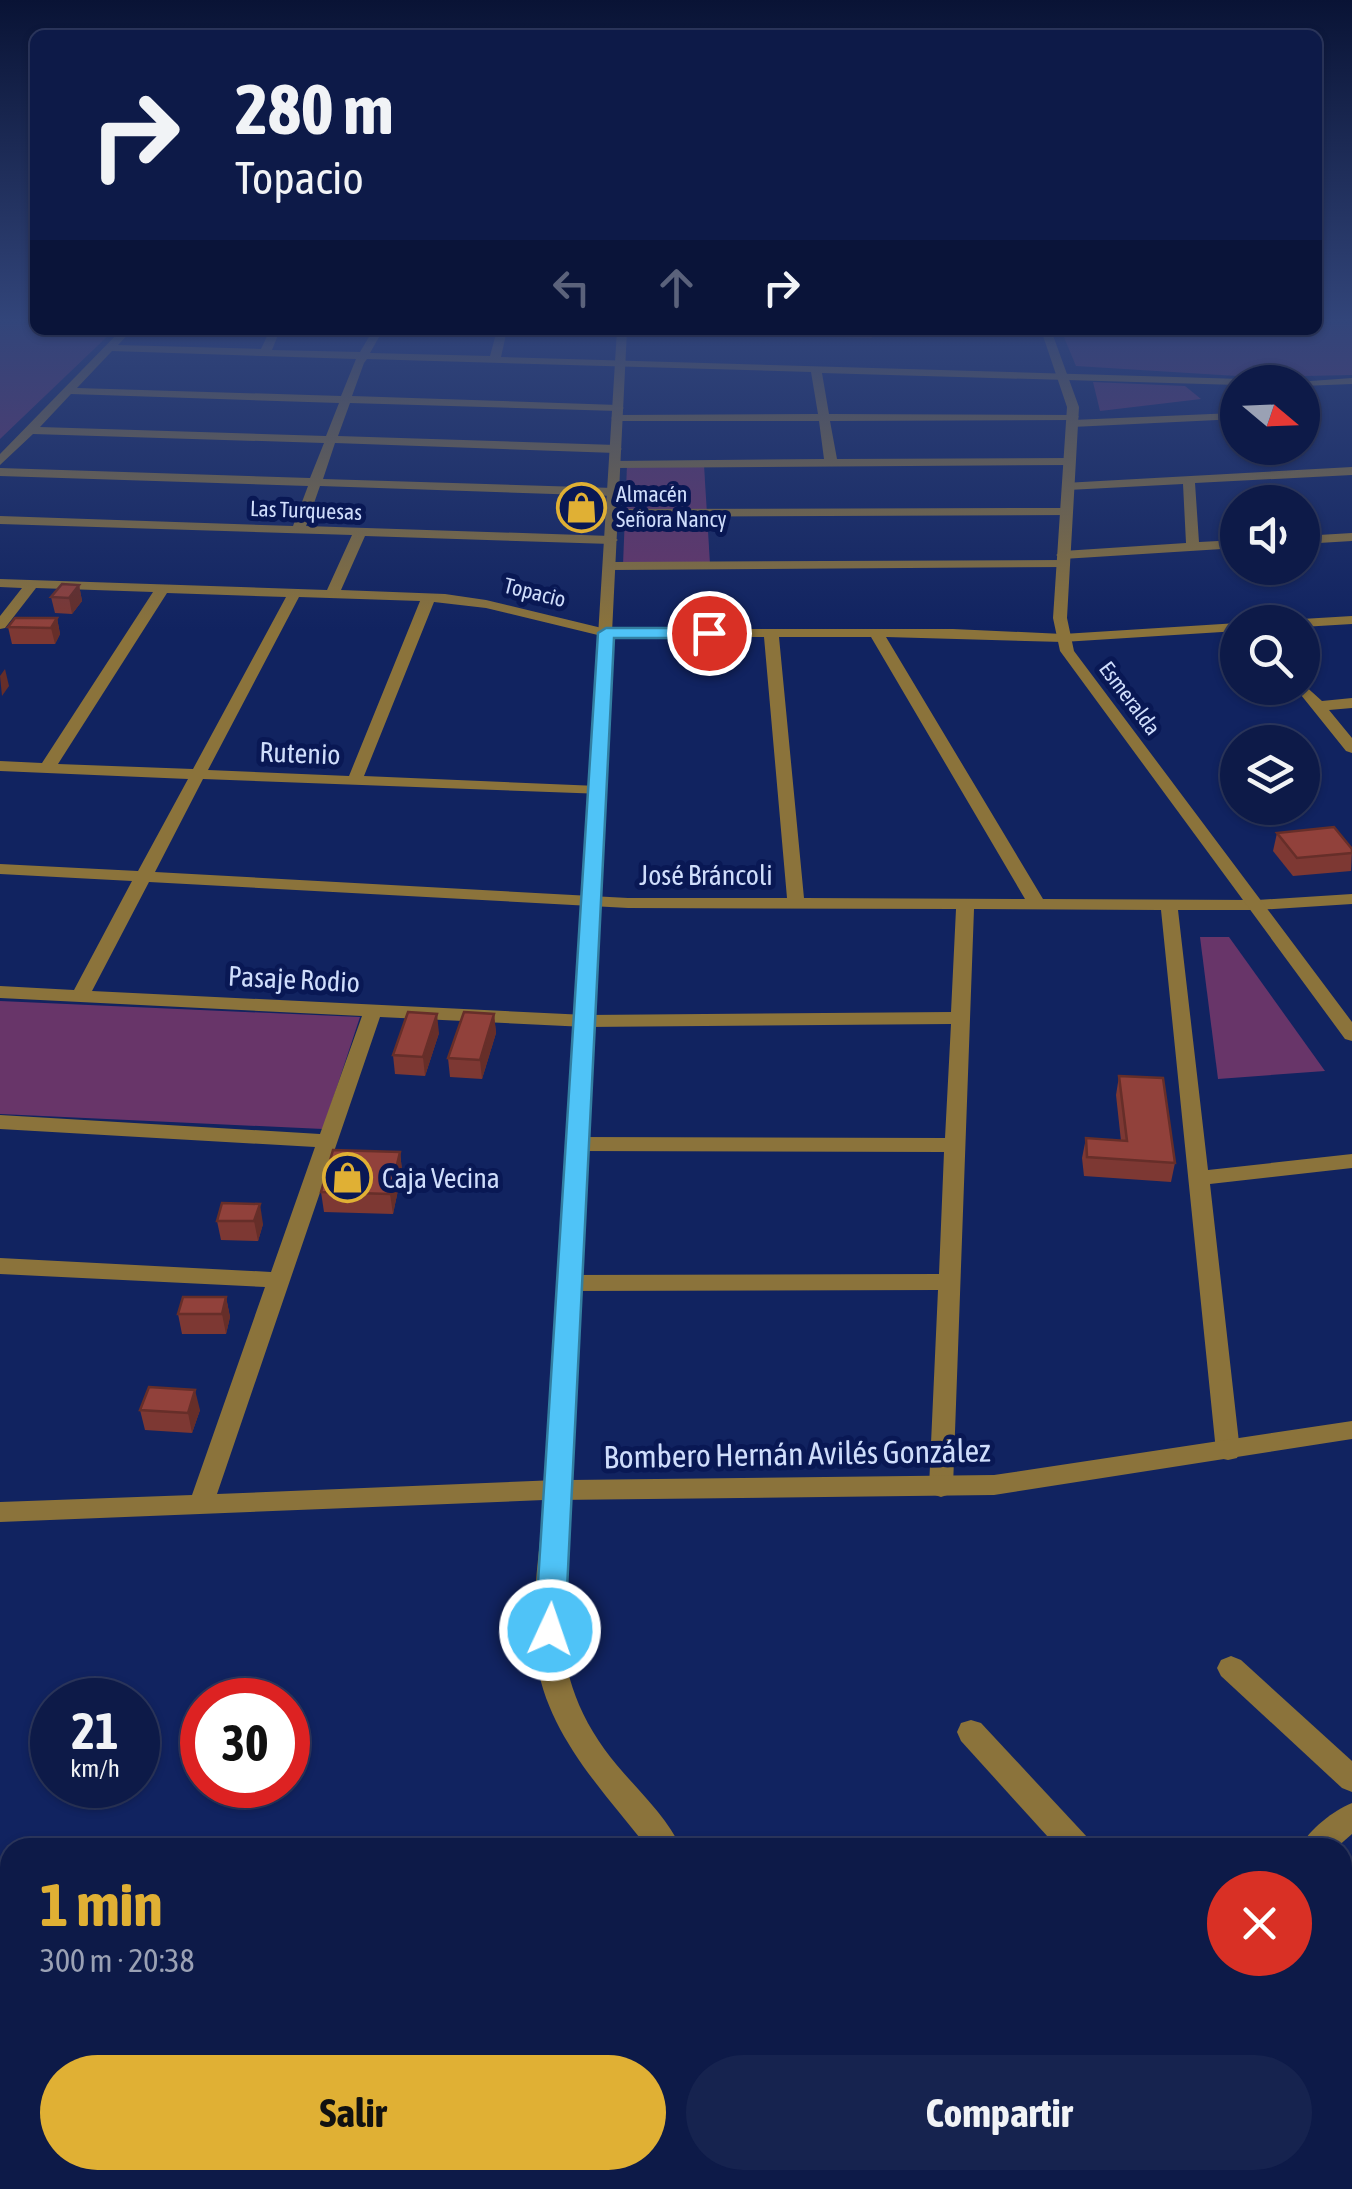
<!DOCTYPE html>
<html lang="es">
<head>
<meta charset="utf-8">
<style>
  :root { --surface:#0d1a48; --page:#16234f; --text:#f1f3f6; --muted:#9aa1b4; --line:#2d3860; --accent:#e0b034 }
  body { margin:0; font-family:"Asap Condensed",sans-serif; background:var(--page); color:var(--text); height:100vh; display:flex; flex-direction:column; font-size:38px; white-space:nowrap }
  * { box-sizing:border-box; margin:0 }
  p { font-size:32px; color:var(--muted) }
  .icon { flex:none; width:55px; height:55px; fill:none; stroke:currentColor; stroke-width:2; stroke-linecap:round; stroke-linejoin:round }
  .map { position:relative; flex:1; overflow:hidden }
  .drawer { position:absolute; left:0px; top:1838px; width:1352px; height:352px; display:flex; flex-direction:column; background:var(--surface); border-radius:30px 30px 0 0; box-shadow:0 2px 8px #0004,0 0 0 2px var(--line) }
  .drawer>* { flex:none }
  .guide { position:absolute; left:30px; top:30px; width:1292px; height:305px; border-radius:15px; box-shadow:0 2px 8px #0004,0 0 0 2px var(--line); background:#0d1a48; color:var(--text); overflow:hidden }
  .needle { width:65px; rotate:109deg }
  .fabs { position:absolute; left:1220px; top:365px; display:grid; gap:20px }
  .fabs a { display:grid; place-items:center; width:100px; height:100px; border-radius:50%; background:var(--surface); box-shadow:0 2px 8px #0004,0 0 0 2px var(--line); font-size:50px }
  .speed { position:absolute; left:30px; top:1678px; display:flex; gap:20px; font-size:50px; font-weight:700; text-align:center }
  .speed>* { display:grid; place-content:center; width:130px; height:130px; border-radius:50%; background:var(--surface); box-shadow:0 2px 8px #0004,0 0 0 2px var(--line); line-height:1 }
  .speed small { font-size:25px; font-weight:400 }
  .speed .limit { border:15px solid #d22; background:#fff; color:#111 }
  .pin { position:absolute; display:grid; place-items:center; width:85px; height:85px; color:#fff; margin:-42px; border:5px solid #fff; border-radius:50%; box-shadow:0 2px 10px #0007 }
  .me { position:absolute; width:110px; margin:-55px; rotate:3deg; stroke-linejoin:round; filter:drop-shadow(0 0 8px #0008) }
  .turn { display:flex; align-items:center; gap:35px; height:210px; padding:0 40px; font-size:45px }
  .turn .icon { width:130px; height:130px; stroke-width:2.5 }
  .turn b { display:block; font-size:70px; line-height:85px }
  .lanes { display:flex; align-items:center; height:95px; padding:0 40px; background:#0003; justify-content:center; gap:50px; direction:ltr }
  .lanes .off { opacity:.35 }
  .round { display:grid; place-items:center; flex:none; width:105px; height:105px; border-radius:52px; background:var(--page) }
  .head { display:flex; align-items:center; justify-content:space-between; height:170px; padding:0 40px }
  h1 { font-size:60px; font-weight:700; line-height:75px; color:var(--accent) }
  .primary-button { display:flex; gap:20px; margin-top:auto; padding:20px 40px }
  .primary-button a { flex:1; height:115px; border-radius:60px; background:var(--accent); color:#111; font-size:40px; font-weight:700; line-height:115px; text-align:center }
  .primary-button a+a { background:var(--page); color:var(--text) }
  .map>svg:first-child { display:block }
  .green { fill:#683569 }
  .lines { fill:none; stroke-linecap:round; stroke-linejoin:round }
  .minor { fill:#8b733b; fill-rule:evenodd }
  .tertiary { fill:#8b733b; fill-rule:evenodd }
  .wall { fill:#7d3833 }
  .shaded-wall { fill:#662e29 }
  .building { fill:#91413b; stroke:#662e29; stroke-width:2.5 }
  .route { fill:#4fc3f7; stroke:#337fa1; stroke-width:2.5 }
  .labels { text-anchor:middle; stroke-width:10; stroke-linejoin:round; paint-order:stroke }
  .far-poi-label { font-size:22px; fill:#cfddfb; stroke:#091854; text-anchor:start }
  .far-street-label { font-size:22px; fill:#cfddfb; stroke:#091854 }
  .street-label { font-size:28px; fill:#cfddfb; stroke:#091854 }
  .poi-label { font-size:28px; fill:#cfddfb; stroke:#091854; text-anchor:start }
  .near-street-label { font-size:32px; fill:#cfddfb; stroke:#091854 }
</style>
</head>
<body>
<div class="map">
<svg width="1352" height="2189" viewBox="0 0 1352 2189">
  <rect width="100%" height="100%" fill="#112360"/>
  <g class="green">
    <path d="M 0,324 L 35,324 L 35,330 L 114,330 L 0,439 Z"/>
    <path d="M 1318,324 L 1352,324 L 1352,375 L 1253,377 L 1076,366 L 1061,330 L 1318,330 Z"/>
    <path d="M 1093,382 L 1185,386 L 1201,399 L 1100,411 Z"/>
    <path d="M 627,465 L 704,465 L 710,564 L 623,565 Z"/>
    <path d="M 1200,937 L 1229,937 L 1325,1071 L 1218,1079 Z"/>
    <path d="M 0,1001 L 360,1017 L 323,1129 L 0,1114 Z"/>
  </g>
  <g class="lines">
    <g class="minor">
      <path d="M 121,330 L 132,330 L 118,345 L 261,349 L 270,330 L 280,330 L 272,350 L 360,352 L 373,330 L 383,330 L 370,353 L 490,356 L 497,330 L 507,330 L 501,357 L 1242,379 L 1248,382 L 1238,382 L 1238,385 L 822,373 L 829,414 L 1077,415 L 1079,417 L 1073,420 L 1234,413 L 1238,413 L 1238,419 L 1072,427 L 1066,424 L 1073,420 L 830,421 L 837,459 L 1074,458 L 1074,464 L 1070,465 L 615,468 L 609,464 L 611,461 L 824,459 L 819,421 L 617,421 L 611,418 L 617,415 L 818,414 L 811,372 L 367,359 L 364,363 L 352,396 L 618,405 L 624,408 L 618,411 L 350,403 L 338,436 L 616,445 L 622,449 L 616,453 L 335,443 L 323,479 L 614,488 L 620,492 L 614,496 L 320,486 L 306,526 L 611,536 L 618,540 L 611,544 L 365,536 L 341,590 L 445,594 L 486,600 L 606,629 L 953,629 L 1063,634 L 1238,623 L 1238,631 L 1063,642 L 886,637 L 1043,899 L 1257,900 L 1352,894 L 1352,904 L 1257,910 L 1178,910 L 1208,1170 L 1352,1154 L 1352,1168 L 1210,1184 L 1240,1451 L 1237,1458 L 1228,1460 L 1219,1458 L 1216,1451 L 1161,910 L 974,909 L 953,1487 L 950,1494 L 941,1497 L 932,1494 L 929,1487 L 938,1290 L 569,1291 L 561,1289 L 558,1283 L 561,1277 L 569,1275 L 939,1274 L 944,1152 L 578,1151 L 568,1144 L 578,1137 L 945,1138 L 951,1024 L 586,1027 L 380,1017 L 217,1494 L 557,1480 L 566,1483 L 569,1490 C 563,1588 543,1664 605,1750 C 628,1782 665,1812 681,1848 L 648,1848 C 603,1791 545,1732 536,1656 C 530,1604 540,1552 544,1500 L 0,1522 L 0,1502 L 192,1495 L 265,1287 L 0,1274 L 0,1258 L 271,1272 L 315,1147 L 0,1129 L 0,1115 L 320,1134 L 362,1016 L 0,998 L 0,986 L 74,990 L 132,881 L 0,874 L 0,864 L 138,871 L 188,779 L 0,771 L 0,761 L 42,763 L 153,592 L 36,588 L 5,628 L 0,629 L 0,616 L 22,588 L 0,587 L 0,579 L 327,590 L 352,535 L 0,524 L 0,516 L 293,526 L 308,486 L 0,476 L 0,468 L 310,478 L 324,443 L 33,434 L 0,465 L 0,454 ZM 112,351 L 356,359 L 341,396 L 77,388 ZM 71,394 L 339,403 L 326,436 L 40,427 ZM 167,593 L 286,597 L 193,769 L 58,764 ZM 299,597 L 420,601 L 349,776 L 208,770 ZM 434,602 L 486,608 L 606,637 L 764,637 L 787,898 L 628,898 L 155,872 L 203,779 L 604,794 L 606,791 L 598,786 L 364,776 ZM 779,637 L 871,637 L 1025,899 L 804,898 ZM 149,882 L 628,908 L 956,909 L 951,1012 L 586,1015 L 92,991 Z"/>
      <path d="M 1352,378 L 1352,384 L 1302,386 L 1302,382 L 1297,382 Z"/>
      <path d="M 1352,467 L 1352,475 L 1195,483 L 1199,542 L 1238,540 L 1238,548 L 1063,559 L 1056,555 L 1063,551 L 1186,543 L 1183,484 L 1068,490 L 1062,486 L 1064,483 Z"/>
      <path d="M 1066,508 L 1072,512 L 1071,515 L 613,517 L 607,513 L 613,509 Z"/>
      <path d="M 1352,533 L 1352,541 L 1302,544 L 1302,536 Z"/>
      <path d="M 1063,560 L 1068,561 L 1068,567 L 610,570 L 603,566 L 610,562 Z"/>
      <path d="M 1352,616 L 1352,624 L 1302,627 L 1302,622 L 1295,622 L 1302,619 Z"/>
      <path d="M 1302,683 L 1322,701 L 1352,698 L 1352,708 L 1329,710 L 1352,738 L 1352,753 L 1346,751 L 1297,690 L 1295,688 L 1302,688 Z"/>
      <path d="M 1231,1656 L 1241,1660 L 1352,1761 L 1352,1792 L 1342,1788 L 1221,1676 L 1217,1668 L 1221,1660 Z"/>
      <path d="M 971,1720 L 981,1723 L 1088,1838 L 1092,1848 L 1058,1848 L 961,1741 L 957,1732 L 961,1723 Z"/>
      <path d="M 1352,1803 L 1352,1834 L 1336,1848 L 1300,1848 C 1308,1830 1334,1810 1352,1803 Z"/>
      <path d="M 1342,1954 L 1352,1958 L 1352,1994 L 1342,1990 Z"/>
      <path d="M 812,2180 L 853,2180 L 849,2189 L 808,2189 Z"/>
      <path d="M 913,2180 L 950,2180 L 954,2189 L 917,2189 Z"/>
    </g>
    <g class="tertiary">
      <path d="M 617,330 L 627,330 L 570,1480 L 994,1475 L 1352,1421 L 1352,1439 L 994,1495 L 557,1500 L 548,1497 L 545,1490 Z"/>
      <path d="M 1041,330 L 1051,330 L 1079,407 L 1067,618 L 1074,651 L 1352,1022 L 1352,1041 L 1345,1039 L 1060,651 L 1053,618 L 1067,407 Z"/>
    </g>
  </g>
  <g class="wall">
    <path d="M 656,330 L 780,330 L 779,334 Z"/>
    <path d="M 790,330 L 872,330 L 872,338 L 790,336 Z"/>
    <path d="M 587,496 L 588,510 L 575,511 L 575,497 Z"/>
    <path d="M 79,585 L 82,601 L 72,614 L 55,613 L 51,597 Z"/>
    <path d="M 57,618 L 60,634 L 55,644 L 12,644 L 8,627 Z"/>
    <path d="M 1277,833 L 1352,849 L 1351,871 L 1293,876 L 1273,851 Z"/>
    <path d="M 494,1014 L 496,1033 L 482,1079 L 450,1077 L 448,1058 Z"/>
    <path d="M 439,1033 L 425,1076 L 395,1074 L 393,1055 Z"/>
    <path d="M 1119,1076 L 1175,1163 L 1171,1182 L 1084,1176 L 1082,1158 L 1086,1138 L 1121,1141 L 1116,1095 Z"/>
    <path d="M 400,1152 L 402,1171 L 393,1214 L 324,1212 L 321,1192 Z"/>
    <path d="M 222,1203 L 263,1224 L 258,1241 L 221,1240 L 217,1221 Z"/>
    <path d="M 226,1297 L 230,1317 L 226,1334 L 182,1334 L 178,1314 Z"/>
    <path d="M 140,1410 L 200,1410 L 192,1433 L 145,1430 Z"/>
    <path d="M 636,2180 L 760,2180 L 749,2189 L 642,2189 Z"/>
  </g>
  <g class="shaded-wall">
    <path d="M 79,585 L 82,601 L 72,614 L 69,598 Z"/>
    <path d="M 57,618 L 60,634 L 55,644 L 51,628 Z"/>
    <path d="M 5,669 L 9,686 L 2,696 L 0,676 Z"/>
    <path d="M 437,1014 L 439,1033 L 425,1076 L 423,1057 Z"/>
    <path d="M 494,1014 L 496,1033 L 482,1079 L 480,1060 Z"/>
    <path d="M 400,1152 L 402,1171 L 393,1214 L 390,1194 Z"/>
    <path d="M 260,1204 L 263,1224 L 258,1241 L 254,1221 Z"/>
    <path d="M 226,1297 L 230,1317 L 226,1334 L 222,1314 Z"/>
    <path d="M 195,1390 L 200,1410 L 192,1433 L 188,1413 Z"/>
    <path d="M 738,2180 L 760,2180 L 749,2189 L 726,2189 Z"/>
  </g>
  <g class="building">
    <path d="M 587,496 L 588,503 L 575,503 L 575,497 Z"/>
    <path d="M 62,584 L 79,585 L 69,598 L 51,597 Z"/>
    <path d="M 15,618 L 57,618 L 51,628 L 8,627 Z"/>
    <path d="M 1334,827 L 1352,849 L 1352,853 L 1297,858 L 1277,833 Z"/>
    <path d="M 408,1012 L 437,1014 L 423,1057 L 393,1055 Z"/>
    <path d="M 464,1012 L 494,1014 L 480,1060 L 448,1058 Z"/>
    <path d="M 1119,1076 L 1163,1078 L 1175,1163 L 1087,1157 L 1086,1138 L 1127,1141 Z"/>
    <path d="M 333,1150 L 400,1152 L 390,1194 L 321,1192 Z"/>
    <path d="M 222,1203 L 260,1204 L 254,1221 L 217,1221 Z"/>
    <path d="M 183,1297 L 226,1297 L 222,1314 L 178,1314 Z"/>
    <path d="M 149,1387 L 195,1390 L 188,1413 L 140,1410 Z"/>
    <path d="M 648,2180 L 738,2180 L 726,2189 L 654,2189 Z"/>
  </g>
  <linearGradient id="sky" x2="0" y2="1"><stop stop-color="#091335"/><stop offset="0.51" stop-color="#32457a"/><stop offset="1" stop-color="#32457a" stop-opacity="0"/></linearGradient>
  <rect width="1352" height="630" fill="url(#sky)"/>
  <path class="route" d="M 606,628 L 709,628 L 717,633 L 709,638 L 614,638 L 565,1630 L 560,1640 L 550,1643 L 539,1640 L 535,1630 L 598,633 Z"/>
  <defs>
    <symbol id="shop-ring" viewBox="-11 -11 22 22"><circle r="9.5" fill="#091854" stroke="#e0b034" stroke-width="1.5"/><path d="M-5-2.5h2.3a2.7 3.5 0 0 1 5.4 0H5L5.5 6h-11ZM-1.5-2.5h3a1.5 2.3 0 0 0-3 0Z" fill="#e0b034"/></symbol>
  </defs>
  <g fill-rule="evenodd">
    <use href="#shop-ring" x="554" y="480" width="55" height="55"/>
    <use href="#shop-ring" x="320" y="1150" width="55" height="55"/>
  </g>
  <g class="labels">
    <g class="far-poi-label">
      <text x="616" y="502">Almacén<tspan x="616" dy="25">Señora Nancy</tspan></text>
    </g>
    <g class="far-street-label">
      <text transform="translate(306 510) rotate(2)" y="8">Las Turquesas</text>
      <text transform="translate(535 592) rotate(14)" y="8">Topacio</text>
      <text transform="translate(1130 698) rotate(53)" y="8">Esmeralda</text>
    </g>
    <g class="street-label">
      <text transform="translate(300 753) rotate(2)" y="10">Rutenio</text>
      <text x="706" y="885">José Bráncoli</text>
      <text transform="translate(294 979) rotate(3)" y="10">Pasaje Rodio</text>
    </g>
    <g class="poi-label">
      <text x="382" y="1188">Caja Vecina</text>
    </g>
    <g class="near-street-label">
      <text transform="translate(797 1454) rotate(-1)" y="11">Bombero Hernán Avilés González</text>
    </g>
  </g>
</svg>
<div class="fabs">
<a><svg class="needle" viewBox="-14 -14 28 28"><path d="M0-13l5 13h-10z" fill="#e53935"/><path d="M0 13l5-13h-10z" fill="#9aa1b4"/></svg></a>
<a><svg class="icon" aria-label="sound" viewBox="0 0 24 24"><path d="M4 9h4l5-4v14l-5-4H4zM17 9q2 3 0 6"/></svg></a>
<a><svg class="icon" aria-label="search" viewBox="0 0 24 24"><circle cx="10" cy="10" r="6"/><path d="M15 15l6 6"/></svg></a>
<a><svg class="icon" aria-label="layers" viewBox="0 0 24 24"><path d="M12 4l9 5-9 5-9-5zM3 14l9 5 9-5"/></svg></a>
</div>
<div class="speed"><div>21<small>km/h</small></div><div class="limit">30</div></div>
<div class="pin" style="left:709px;top:633px;background:#d93025"><svg class="icon" aria-label="arrive" viewBox="0 0 24 24"><path d="M6 21V4h12l-3 4 3 4H6"/></svg></div>
<svg class="me" style="left:550px;top:1630px" viewBox="-20 -20 40 40"><circle r="17" fill="#4fc3f7" stroke="#fff" stroke-width="3"/><path d="M0-11L8 9 0 5-8 9z" fill="#fff"/></svg>
<div class="guide">
<div class="turn"><svg class="icon" aria-label="right" viewBox="0 0 24 24"><path d="M7 20v-9h11M14 6l5 5-5 5"/></svg><div><b>280 m</b>Topacio</div></div>
<div class="lanes"><svg class="icon off" aria-label="left" viewBox="0 0 24 24"><path d="M17 20v-9H6M10 6l-5 5 5 5"/></svg><svg class="icon off" aria-label="ahead" viewBox="0 0 24 24"><path d="M12 20V5M6 11l6-6 6 6"/></svg><svg class="icon" aria-label="right" viewBox="0 0 24 24"><path d="M7 20v-9h11M14 6l5 5-5 5"/></svg></div>
</div>
<section class="drawer">
<div class="head"><div><h1>1 min</h1><p>300 m · 20:38</p></div><a class="round" style="background:#d93025;color:#fff"><svg class="icon" aria-label="close" viewBox="0 0 24 24"><path d="M6 6l12 12M18 6L6 18"/></svg></a></div>
<div class="primary-button"><a>Salir</a><a>Compartir</a></div>
</section>
</div>
</body>
</html>
